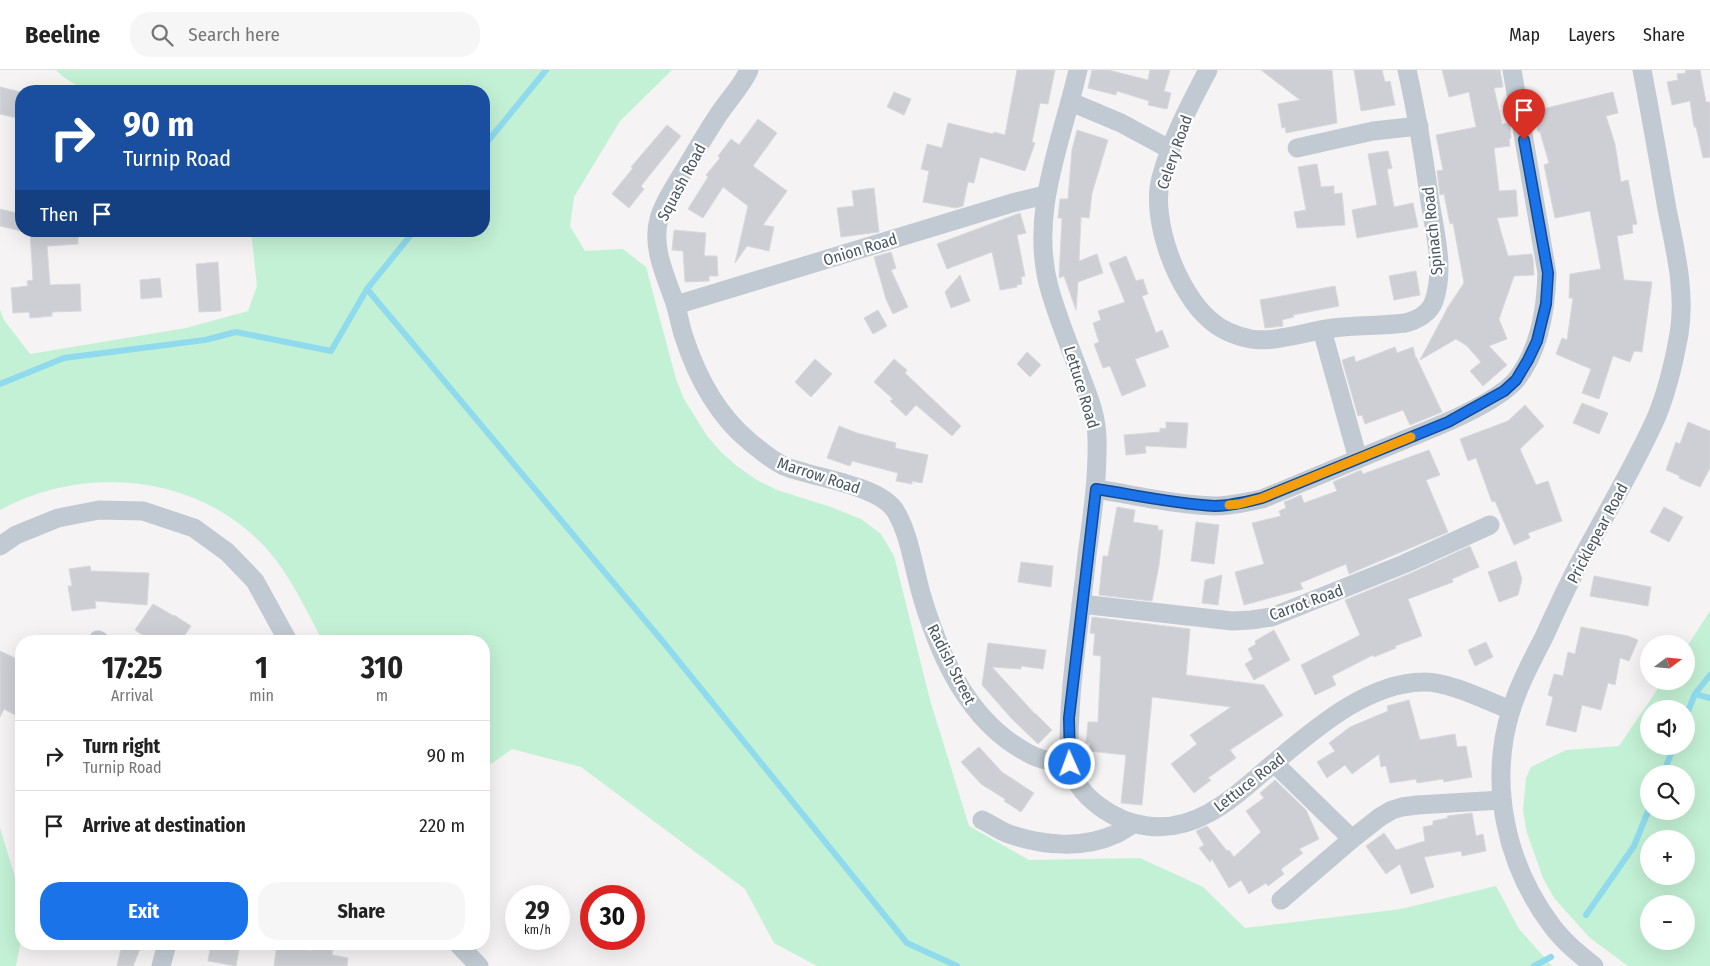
<!DOCTYPE html>
<html lang="en">
<head>
<meta charset="utf-8">
<style>
  :root { --surface:#fff; --page:#f6f6f6; --text:#222; --muted:#767676; --line:#e0e0e0; --accent:#1a73e8 }
  body { margin:0; font-family:"Fira Sans Condensed",sans-serif; background:var(--page); color:var(--text); height:100vh; display:flex; flex-direction:column; font-size:19px; white-space:nowrap }
  * { box-sizing:border-box; margin:0 }
  p { font-size:16px; color:var(--muted) }
  .icon { flex:none; width:28px; height:28px; fill:none; stroke:currentColor; stroke-width:2; stroke-linecap:round; stroke-linejoin:round }
  .map { position:relative; flex:1; overflow:hidden }
  .sheet { position:absolute; left:15px; top:565px; width:475px; height:315px; display:flex; flex-direction:column; background:var(--surface); border-radius:20px; box-shadow:0 5px 20px #0002 }
  .sheet>* { flex:none }
  .banner { position:absolute; left:15px; top:15px; width:475px; height:152px; border-radius:20px; box-shadow:0 5px 20px #0002; background:#1a4fa0; color:#fff; overflow:hidden }
  .needle { width:32px; rotate:74deg }
  .buttons { position:absolute; left:1640px; top:565px; display:grid; gap:10px }
  .buttons a { display:grid; place-items:center; width:55px; height:55px; border-radius:50%; background:var(--surface); box-shadow:0 5px 20px #0002; font-size:25px }
  .speed { position:absolute; left:505px; top:815px; display:flex; gap:10px; font-size:25px; font-weight:700; text-align:center }
  .speed>* { display:grid; place-content:center; width:65px; height:65px; border-radius:50%; background:var(--surface); box-shadow:0 5px 20px #0002; line-height:1 }
  .speed small { font-size:12px; font-weight:400 }
  .speed .limit { border:8px solid #d22; background:#fff; color:#111 }
  .pin { position:absolute; display:grid; place-items:center; width:42px; height:42px; color:#fff; margin:-51px -21px; border-radius:50% 50% 50% 0; rotate:-45deg; box-shadow:0 0 5px #0007 }
  .pin .icon { rotate:45deg }
  .me { position:absolute; width:55px; margin:-28px; rotate:358deg; stroke-linejoin:round; filter:drop-shadow(0 0 4px #0008) }
  .turn { display:flex; align-items:center; gap:18px; height:105px; padding:0 25px; font-size:22px }
  .turn .icon { width:65px; height:65px; stroke-width:2.5 }
  .turn b { display:block; font-size:35px; line-height:42px }
  .then { display:flex; align-items:center; height:48px; padding:0 25px; background:#0003; gap:10px; font-size:19px }
  .eta { display:flex; justify-content:space-evenly; align-items:center; height:85px; text-align:center }
  .eta b { font-size:30px; font-weight:700; line-height:35px }
  .button { display:flex; gap:10px; margin-top:auto; padding:10px 25px }
  .button a { flex:1; height:58px; border-radius:20px; background:var(--accent); color:#fff; font-size:20px; font-weight:700; line-height:58px; text-align:center }
  .button a+a { background:var(--page); color:var(--text) }
  ul { padding:0; list-style:none }
  li { display:flex; align-items:center; gap:15px; height:70px; padding:0 25px; border-top:1px solid var(--line) }
  li div { flex:1 }
  li b { display:block; font-size:19px }
  li em { font-style:normal }
  header { display:flex; align-items:center; gap:30px; box-sizing:border-box; height:70px; padding:0 25px; background:var(--surface); border-bottom:1px solid var(--line) }
  header strong { font-size:24px }
  nav { display:flex; gap:28px; margin-inline-start:auto; font-size:18px }
  .search { width:350px; height:45px; background:var(--page); display:flex; align-items:center; gap:12px; box-sizing:border-box; padding:0 18px; border-radius:20px; color:var(--muted); font-size:19px }
  .map>svg:first-child { display:block }
  .green { fill:#c3f1d5; fill-rule:evenodd }
  .lines { fill:none; stroke-linecap:round; stroke-linejoin:round }
  .stream { stroke:#90daee; stroke-width:6 }
  .building { fill:#cdcfd5; stroke:#d7d9de }
  .minor { stroke:#c1cad2; stroke-width:19 }
  .route-casing { stroke:#114b97; stroke-width:12 }
  .route { stroke:#1a73e8; stroke-width:9 }
  .slow { stroke:#f59e0b; stroke-width:9 }
  .labels { text-anchor:middle; stroke-width:4.5; stroke-linejoin:round; paint-order:stroke }
  .street-label { font-size:16px; fill:#4a5661; stroke:#fff }
</style>
</head>
<body>
<header>
<strong>Beeline</strong>
<div class="search"><svg class="icon" aria-label="search" viewBox="0 0 24 24"><circle cx="10" cy="10" r="6"/><path d="M15 15l6 6"/></svg>Search here</div>
<nav><a>Map</a><a>Layers</a><a>Share</a></nav>
</header>
<div class="map">
<svg width="1710" height="896" viewBox="0 0 1710 896">
  <rect width="100%" height="100%" fill="#f5f3f3"/>
  <g class="green">
    <path d="M 56,0 L 672,0 L 620,51 L 574,127 L 570,156 L 585,181 L 623,179 L 646,197 L 676,309 L 684,329 L 707,366 L 721,382 L 738,397 L 757,410 L 777,420 L 831,437 L 861,449 L 881,464 L 894,486 L 930,630 L 969,756 L 1029,790 L 1140,788 L 1203,817 L 1245,858 L 1401,839 L 1496,816 L 1519,859 L 1552,896 L 817,896 L 774,873 L 745,819 L 581,697 L 512,679 L 484,699 L 484,571 L 323,571 C 303,535 286,495 255,467 C 187,403 80,396 0,440 L 0,240 L 4,250 L 30,284 L 186,258 L 248,241 L 257,216 L 251,161 L 484,161 L 484,21 L 85,21 L 62,6 Z"/>
    <path d="M 1710,541 L 1710,896 L 1628,896 L 1590,868 L 1554,828 L 1543,808 L 1527,763 L 1523,741 L 1526,708 L 1531,697 L 1566,680 L 1619,676 L 1663,611 L 1686,611 L 1686,578 ZM 1649,639 L 1686,639 L 1686,676 L 1649,676 ZM 1649,704 L 1686,704 L 1686,741 L 1649,741 ZM 1649,769 L 1686,769 L 1686,806 L 1649,806 ZM 1649,834 L 1686,834 L 1686,871 L 1649,871 Z"/>
    <path d="M 0,758 L 21,827 L 21,870 L 16,896 L 0,896 Z"/>
  </g>
  <g class="lines">
    <g class="stream">
      <path d="M 484,76 L 546,0"/>
      <path d="M 367,219 L 664,573 L 907,873 L 957,896"/>
      <path d="M 0,314 L 64,288 L 205,270 L 236,262 L 331,281 L 367,219 L 414,161"/>
      <path d="M 1695,624 L 1710,628"/>
      <path d="M 1686,646 L 1695,624 L 1710,605"/>
      <path d="M 1663,704 L 1674,676"/>
      <path d="M 1586,845 L 1634,776 L 1649,739"/>
      <path d="M 1534,896 L 1551,887"/>
    </g>
  </g>
  <g class="building">
    <path d="M 1017,0 L 1055,0 L 1048,34 L 1040,33 L 1032,72 L 1035,73 L 1025,101 L 980,87 L 974,113 L 968,112 L 963,136 L 956,138 L 923,132 L 929,101 L 921,99 L 927,74 L 942,78 L 948,53 L 993,64 L 994,62 L 1005,65 Z"/>
    <path d="M 1092,0 L 1108,0 L 1148,10 L 1150,0 L 1170,0 L 1164,21 L 1171,23 L 1167,39 L 1148,35 L 1149,31 L 1117,21 L 1116,25 L 1088,18 Z"/>
    <path d="M 1261,0 L 1332,0 L 1337,53 L 1286,63 L 1285,57 L 1282,58 L 1278,34 L 1300,30 Z"/>
    <path d="M 1354,0 L 1382,0 L 1385,12 L 1390,11 L 1395,35 L 1361,41 Z"/>
    <path d="M 1442,0 L 1500,0 L 1503,17 L 1494,18 L 1502,54 L 1510,53 L 1511,68 L 1509,69 L 1510,76 L 1494,78 L 1499,121 L 1516,120 L 1518,146 L 1497,148 L 1508,186 L 1532,184 L 1533,189 L 1534,205 L 1514,206 L 1499,249 L 1507,269 L 1489,276 L 1507,295 L 1483,316 L 1470,301 L 1481,292 L 1467,276 L 1456,269 L 1420,290 L 1448,237 L 1464,213 L 1453,153 L 1450,154 L 1444,124 L 1440,125 L 1437,101 L 1443,100 L 1436,65 L 1476,57 L 1469,22 L 1449,27 Z"/>
    <path d="M 1685,0 L 1700,0 L 1706,32 L 1710,32 L 1710,87 L 1703,88 L 1696,57 L 1694,57 L 1690,31 L 1672,35 L 1667,12 L 1678,10 L 1677,4 L 1686,3 Z"/>
    <path d="M 0,17 L 21,22 L 21,49 L 0,44 Z"/>
    <path d="M 894,22 L 911,29 L 904,45 L 887,37 Z"/>
    <path d="M 1613,22 L 1618,43 L 1606,46 L 1615,74 L 1621,112 L 1628,110 L 1637,154 L 1632,155 L 1633,163 L 1617,166 L 1624,210 L 1652,212 L 1642,282 L 1634,281 L 1630,292 L 1613,286 L 1599,329 L 1582,323 L 1591,299 L 1556,284 L 1562,268 L 1567,270 L 1573,228 L 1569,228 L 1570,204 L 1601,199 L 1590,141 L 1555,148 L 1544,95 L 1549,93 L 1540,62 L 1538,62 L 1534,41 Z"/>
    <path d="M 758,49 L 777,63 L 753,96 L 787,121 L 763,155 L 774,157 L 769,181 L 747,176 L 735,193 L 748,136 L 723,117 L 703,148 L 688,139 L 708,107 L 706,105 L 720,88 L 718,86 L 731,69 L 739,75 Z"/>
    <path d="M 667,55 L 681,66 L 641,116 L 644,119 L 629,138 L 612,124 L 633,98 L 631,97 Z"/>
    <path d="M 1077,60 L 1108,70 L 1092,123 L 1089,148 L 1081,147 L 1079,191 L 1097,184 L 1103,203 L 1078,212 L 1076,240 L 1064,206 L 1059,208 L 1062,148 L 1058,148 L 1060,129 L 1068,129 L 1072,80 Z"/>
    <path d="M 1388,81 L 1392,98 L 1387,99 L 1394,137 L 1413,133 L 1418,157 L 1357,168 L 1352,140 L 1377,135 L 1368,84 Z"/>
    <path d="M 1317,94 L 1321,117 L 1334,116 L 1334,124 L 1342,123 L 1345,155 L 1297,158 L 1294,142 L 1306,140 L 1298,97 Z"/>
    <path d="M 874,118 L 879,162 L 841,167 L 837,138 L 854,136 L 852,121 Z"/>
    <path d="M 0,139 L 21,144 L 21,161 L 0,156 Z"/>
    <path d="M 1020,143 L 1026,163 L 1017,165 L 1025,206 L 1021,207 L 1022,214 L 1017,215 L 1017,217 L 1000,220 L 992,182 L 947,199 L 937,174 Z"/>
    <path d="M 674,160 L 706,163 L 704,186 L 717,186 L 718,206 L 709,206 L 709,211 L 685,212 L 683,181 L 672,180 Z"/>
    <path d="M 30,161 L 78,161 L 78,174 L 47,176 L 50,215 L 80,214 L 81,241 L 52,242 L 52,246 L 30,248 L 29,242 L 13,243 L 11,218 L 28,216 L 27,211 L 33,210 Z"/>
    <path d="M 891,182 L 896,198 L 891,200 L 908,237 L 893,244 L 886,229 L 874,187 Z"/>
    <path d="M 1126,186 L 1136,211 L 1143,209 L 1148,224 L 1142,226 L 1156,263 L 1162,260 L 1169,277 L 1135,289 L 1146,316 L 1122,326 L 1110,296 L 1103,298 L 1094,274 L 1099,272 L 1093,253 L 1101,250 L 1098,241 L 1125,232 L 1109,193 Z"/>
    <path d="M 218,192 L 221,241 L 199,242 L 196,194 Z"/>
    <path d="M 1416,201 L 1420,225 L 1394,230 L 1389,206 Z"/>
    <path d="M 960,205 L 970,231 L 951,238 L 945,222 Z"/>
    <path d="M 160,208 L 162,227 L 141,229 L 140,210 Z"/>
    <path d="M 1335,216 L 1339,236 L 1293,245 L 1294,247 L 1282,250 L 1283,256 L 1265,258 L 1260,230 Z"/>
    <path d="M 878,240 L 887,256 L 873,264 L 864,248 Z"/>
    <path d="M 1395,277 L 1397,283 L 1413,277 L 1416,289 L 1416,287 L 1442,342 L 1410,355 L 1403,340 L 1365,354 L 1362,345 L 1358,346 L 1342,290 L 1354,286 L 1356,292 Z"/>
    <path d="M 1027,282 L 1041,295 L 1030,307 L 1017,294 Z"/>
    <path d="M 815,289 L 832,304 L 811,327 L 795,312 Z"/>
    <path d="M 894,289 L 907,300 L 905,303 L 961,356 L 952,366 L 916,335 L 906,346 L 890,331 L 893,329 L 874,312 Z"/>
    <path d="M 1582,333 L 1608,343 L 1599,364 L 1573,353 Z"/>
    <path d="M 1525,335 L 1544,356 L 1520,379 L 1536,415 L 1548,411 L 1562,451 L 1528,463 L 1530,468 L 1514,475 L 1495,431 L 1492,432 L 1476,388 L 1468,391 L 1460,369 L 1508,351 Z"/>
    <path d="M 1166,352 L 1188,353 L 1186,378 L 1145,376 L 1146,383 L 1126,385 L 1124,365 L 1160,362 L 1160,358 L 1166,359 Z"/>
    <path d="M 1688,352 L 1710,361 L 1710,398 L 1700,417 L 1679,408 L 1680,406 L 1666,400 L 1676,372 L 1680,374 Z"/>
    <path d="M 839,356 L 857,363 L 896,373 L 895,378 L 928,385 L 922,413 L 912,411 L 912,414 L 896,411 L 898,403 L 852,391 L 850,396 L 827,388 Z"/>
    <path d="M 1429,380 L 1440,405 L 1426,410 L 1448,462 L 1349,504 L 1346,494 L 1300,513 L 1303,519 L 1244,535 L 1235,502 L 1264,494 L 1252,453 L 1281,446 L 1279,441 L 1286,438 L 1284,432 L 1292,429 L 1301,425 L 1304,433 L 1337,421 L 1333,412 L 1361,400 L 1363,404 Z"/>
    <path d="M 1117,437 L 1135,440 L 1133,452 L 1158,456 L 1158,460 L 1163,460 L 1159,495 L 1152,531 L 1099,525 L 1103,486 L 1108,486 Z"/>
    <path d="M 1664,437 L 1683,447 L 1669,472 L 1650,462 Z"/>
    <path d="M 1196,452 L 1219,455 L 1214,494 L 1191,491 Z"/>
    <path d="M 1470,476 L 1479,497 L 1452,509 L 1453,512 L 1408,529 L 1422,566 L 1395,576 L 1396,578 L 1374,587 L 1373,585 L 1332,606 L 1336,615 L 1315,625 L 1301,595 L 1360,565 L 1345,530 L 1409,504 Z"/>
    <path d="M 1516,491 L 1522,509 L 1518,525 L 1499,532 L 1488,502 Z"/>
    <path d="M 1021,492 L 1053,496 L 1051,517 L 1018,512 Z"/>
    <path d="M 90,496 L 91,501 L 149,503 L 147,535 L 95,531 L 96,538 L 72,541 L 68,516 L 72,516 L 69,499 Z"/>
    <path d="M 1222,505 L 1218,535 L 1202,533 L 1205,510 Z"/>
    <path d="M 1594,506 L 1651,517 L 1648,536 L 1590,526 Z"/>
    <path d="M 153,534 L 174,546 L 174,545 L 191,556 L 181,571 L 151,571 L 135,560 Z"/>
    <path d="M 1092,547 L 1190,559 L 1186,605 L 1264,615 L 1283,645 L 1230,680 L 1236,688 L 1208,708 L 1211,710 L 1194,723 L 1171,694 L 1197,674 L 1190,665 L 1231,637 L 1152,627 L 1142,735 L 1121,733 L 1126,685 L 1089,681 L 1090,673 L 1086,673 L 1088,652 L 1098,652 L 1101,586 L 1093,585 L 1095,564 L 1090,563 Z"/>
    <path d="M 1581,557 L 1628,566 L 1638,570 L 1629,591 L 1620,588 L 1615,615 L 1608,613 L 1601,640 L 1582,635 L 1576,662 L 1546,655 L 1553,627 L 1548,625 L 1554,604 L 1563,606 L 1568,582 L 1575,584 Z"/>
    <path d="M 1274,560 L 1290,590 L 1254,610 L 1245,594 L 1253,589 L 1248,579 L 1256,574 L 1255,571 Z"/>
    <path d="M 1486,572 L 1493,587 L 1475,596 L 1468,580 Z"/>
    <path d="M 988,573 L 1046,580 L 1043,599 L 1021,596 L 1021,599 L 992,597 L 1035,644 L 1035,643 L 1052,660 L 1038,674 L 1012,649 L 982,615 Z"/>
    <path d="M 0,581 L 21,591 L 21,600 L 16,612 L 21,615 L 21,648 L 4,639 L 0,647 Z"/>
    <path d="M 1409,630 L 1420,670 L 1455,664 L 1457,677 L 1466,676 L 1472,707 L 1444,712 L 1443,709 L 1417,713 L 1416,709 L 1390,713 L 1386,696 L 1381,697 L 1379,684 L 1352,704 L 1345,695 L 1327,708 L 1317,692 L 1335,681 L 1329,673 L 1350,657 L 1388,641 L 1387,636 Z"/>
    <path d="M 979,677 L 1002,702 L 1034,723 L 1021,742 L 1004,731 L 1005,729 L 981,714 L 961,692 Z"/>
    <path d="M 1275,710 L 1306,740 L 1319,769 L 1299,779 L 1303,783 L 1281,799 L 1284,804 L 1268,816 L 1266,813 L 1249,824 L 1241,810 L 1229,818 L 1212,789 L 1210,792 L 1199,778 L 1204,775 L 1196,761 L 1207,756 L 1227,781 L 1229,780 L 1234,787 L 1261,762 L 1246,741 L 1264,728 L 1260,723 Z"/>
    <path d="M 1472,743 L 1476,766 L 1483,764 L 1486,781 L 1462,786 L 1461,781 L 1424,787 L 1434,817 L 1411,824 L 1400,794 L 1386,804 L 1366,776 L 1384,763 L 1396,780 L 1425,771 L 1423,757 L 1433,755 L 1433,751 L 1448,748 L 1447,746 Z"/>
    <path d="M 122,874 L 142,874 L 133,896 L 117,896 Z"/>
    <path d="M 211,874 L 240,874 L 236,896 L 208,891 Z"/>
    <path d="M 277,874 L 312,881 L 312,876 L 333,879 L 332,885 L 348,888 L 347,896 L 274,896 Z"/>
  </g>
  <g class="lines">
    <g class="minor">
      <path d="M 749,0 C 743,14 730,28 721,41 C 707,61 695,83 682,104 C 674,118 663,133 659,149 C 651,177 666,207 675,233 C 678,243 680,254 683,264 C 696,305 717,345 750,372 C 761,381 771,390 784,396 C 813,408 881,415 896,442 C 911,468 914,502 923,530 C 941,589 969,651 1026,682 C 1039,690 1055,692 1070,694"/>
      <path d="M 1078,0 C 1062,71 1029,143 1049,217 C 1057,246 1069,275 1080,304 C 1088,325 1097,346 1097,369 C 1098,408 1092,447 1087,485 C 1083,522 1078,559 1074,595 C 1071,622 1069,648 1069,675 C 1070,681 1069,688 1070,694 C 1076,727 1115,752 1147,756 C 1200,763 1238,723 1275,692 C 1316,658 1367,613 1423,612 C 1448,611 1487,631 1511,640"/>
      <path d="M 1208,0 C 1190,34 1171,70 1161,108 C 1150,149 1177,222 1210,250 C 1221,260 1236,266 1251,269 C 1274,273 1309,261 1333,258 C 1357,255 1381,256 1405,253 C 1417,250 1430,243 1434,231 C 1445,199 1435,163 1430,132 C 1424,88 1417,44 1407,0"/>
      <path d="M 1071,32 L 1121,53 L 1171,80"/>
      <path d="M 1297,78 L 1373,61 L 1419,56"/>
      <path d="M 676,235 L 1012,133 L 1045,125"/>
      <path d="M 1322,260 L 1358,389"/>
      <path d="M 1096,419 C 1135,425 1175,435 1215,436 C 1231,436 1246,432 1262,429 C 1310,409 1358,389 1406,369 C 1436,357 1495,334 1516,310 C 1540,280 1546,240 1547,203 L 1512,0"/>
      <path d="M 0,476 L 16,465 L 58,448 L 99,440 L 143,441 L 194,458 L 227,482 L 255,511 L 288,571"/>
      <path d="M 1081,534 L 1232,551 L 1251,550 L 1272,547 L 1404,494 L 1490,455"/>
      <path d="M 98,570 L 100,571"/>
      <path d="M 1274,693 L 1352,769"/>
      <path d="M 982,750 C 991,754 1000,761 1009,764 C 1043,776 1083,779 1116,764 C 1122,761 1128,757 1133,754"/>
      <path d="M 1281,830 L 1352,769 L 1380,747 L 1392,740 L 1402,737 L 1417,735 L 1502,730"/>
      <path d="M 458,874 L 479,896"/>
      <path d="M 161,896 L 167,874"/>
      <path d="M 1594,896 C 1579,884 1564,872 1552,856 C 1506,795 1488,714 1511,640 C 1519,615 1531,592 1543,569 C 1555,543 1567,516 1581,490 C 1606,443 1634,397 1656,348 C 1667,322 1674,292 1679,264 C 1686,223 1675,179 1667,139 C 1659,93 1651,46 1642,0"/>
    </g>
  </g>
  <g class="lines">
    <defs>
      <path id="route" d="M 1070,694 L 1069,648 L 1096,419 C 1135,425 1175,434 1215,436 C 1231,436 1246,432 1262,428 L 1448,352 L 1504,321 L 1516,310 L 1528,290 L 1537,271 L 1546,234 L 1548,203 L 1524,70"/>
    </defs>
    <use href="#route" class="route-casing"/>
    <use href="#route" class="route"/>
    <path class="slow" d="M 1229,435 L 1239,434 L 1262,428 L 1411,367"/>
  </g>
  <g class="labels">
    <g class="street-label">
      <text transform="translate(1174 82) rotate(-71)" y="6">Celery Road</text>
      <text transform="translate(681 112) rotate(-62)" y="6">Squash Road</text>
      <text transform="translate(1432 161) rotate(-96)" y="6">Spinach Road</text>
      <text transform="translate(860 179) rotate(-17)" y="6">Onion Road</text>
      <text transform="translate(1082 317) rotate(73)" y="6">Lettuce Road</text>
      <text transform="translate(819 405) rotate(18)" y="6">Marrow Road</text>
      <text transform="translate(1597 463) rotate(-62)" y="6">Pricklepear Road</text>
      <text transform="translate(1306 532) rotate(-20)" y="6">Carrot Road</text>
      <text transform="translate(952 594) rotate(63)" y="6">Radish Street</text>
      <text transform="translate(1249 712) rotate(-38)" y="6">Lettuce Road</text>
    </g>
  </g>
</svg>
<div class="buttons">
<a><svg class="needle" viewBox="-14 -14 28 28"><path d="M0-13l5 13h-10z" fill="#e53935"/><path d="M0 13l5-13h-10z" fill="#767676"/></svg></a>
<a><svg class="icon" aria-label="sound" viewBox="0 0 24 24"><path d="M4 9h4l5-4v14l-5-4H4zM17 9q2 3 0 6"/></svg></a>
<a><svg class="icon" aria-label="search" viewBox="0 0 24 24"><circle cx="10" cy="10" r="6"/><path d="M15 15l6 6"/></svg></a>
<a>+</a>
<a>−</a>
</div>
<div class="speed"><div>29<small>km/h</small></div><div class="limit">30</div></div>
<div class="pin" style="left:1524px;top:70px;background:#d93025"><svg class="icon" aria-label="arrive" viewBox="0 0 24 24"><path d="M6 21V4h12l-3 4 3 4H6"/></svg></div>
<svg class="me" style="left:1070px;top:694px" viewBox="-20 -20 40 40"><circle r="17" fill="#1a73e8" stroke="#fff" stroke-width="3"/><path d="M0-11L8 9 0 5-8 9z" fill="#fff"/></svg>
<div class="banner">
<div class="turn"><svg class="icon" aria-label="right" viewBox="0 0 24 24"><path d="M7 20v-9h11M14 6l5 5-5 5"/></svg><div><b>90 m</b>Turnip Road</div></div>
<div class="then">Then<svg class="icon" aria-label="arrive" viewBox="0 0 24 24"><path d="M6 21V4h12l-3 4 3 4H6"/></svg></div>
</div>
<section class="sheet">
<div class="eta">
<div><b>17:25</b><p>Arrival</p></div>
<div><b>1</b><p>min</p></div>
<div><b>310</b><p>m</p></div>
</div>
<ul>
<li><svg class="icon" aria-label="right" viewBox="0 0 24 24"><path d="M7 20v-9h11M14 6l5 5-5 5"/></svg><div><b>Turn right</b><p>Turnip Road</p></div><em>90 m</em></li>
<li><svg class="icon" aria-label="arrive" viewBox="0 0 24 24"><path d="M6 21V4h12l-3 4 3 4H6"/></svg><div><b>Arrive at destination</b></div><em>220 m</em></li>
</ul>
<div class="button"><a>Exit</a><a>Share</a></div>
</section>
</div>
</body>
</html>
